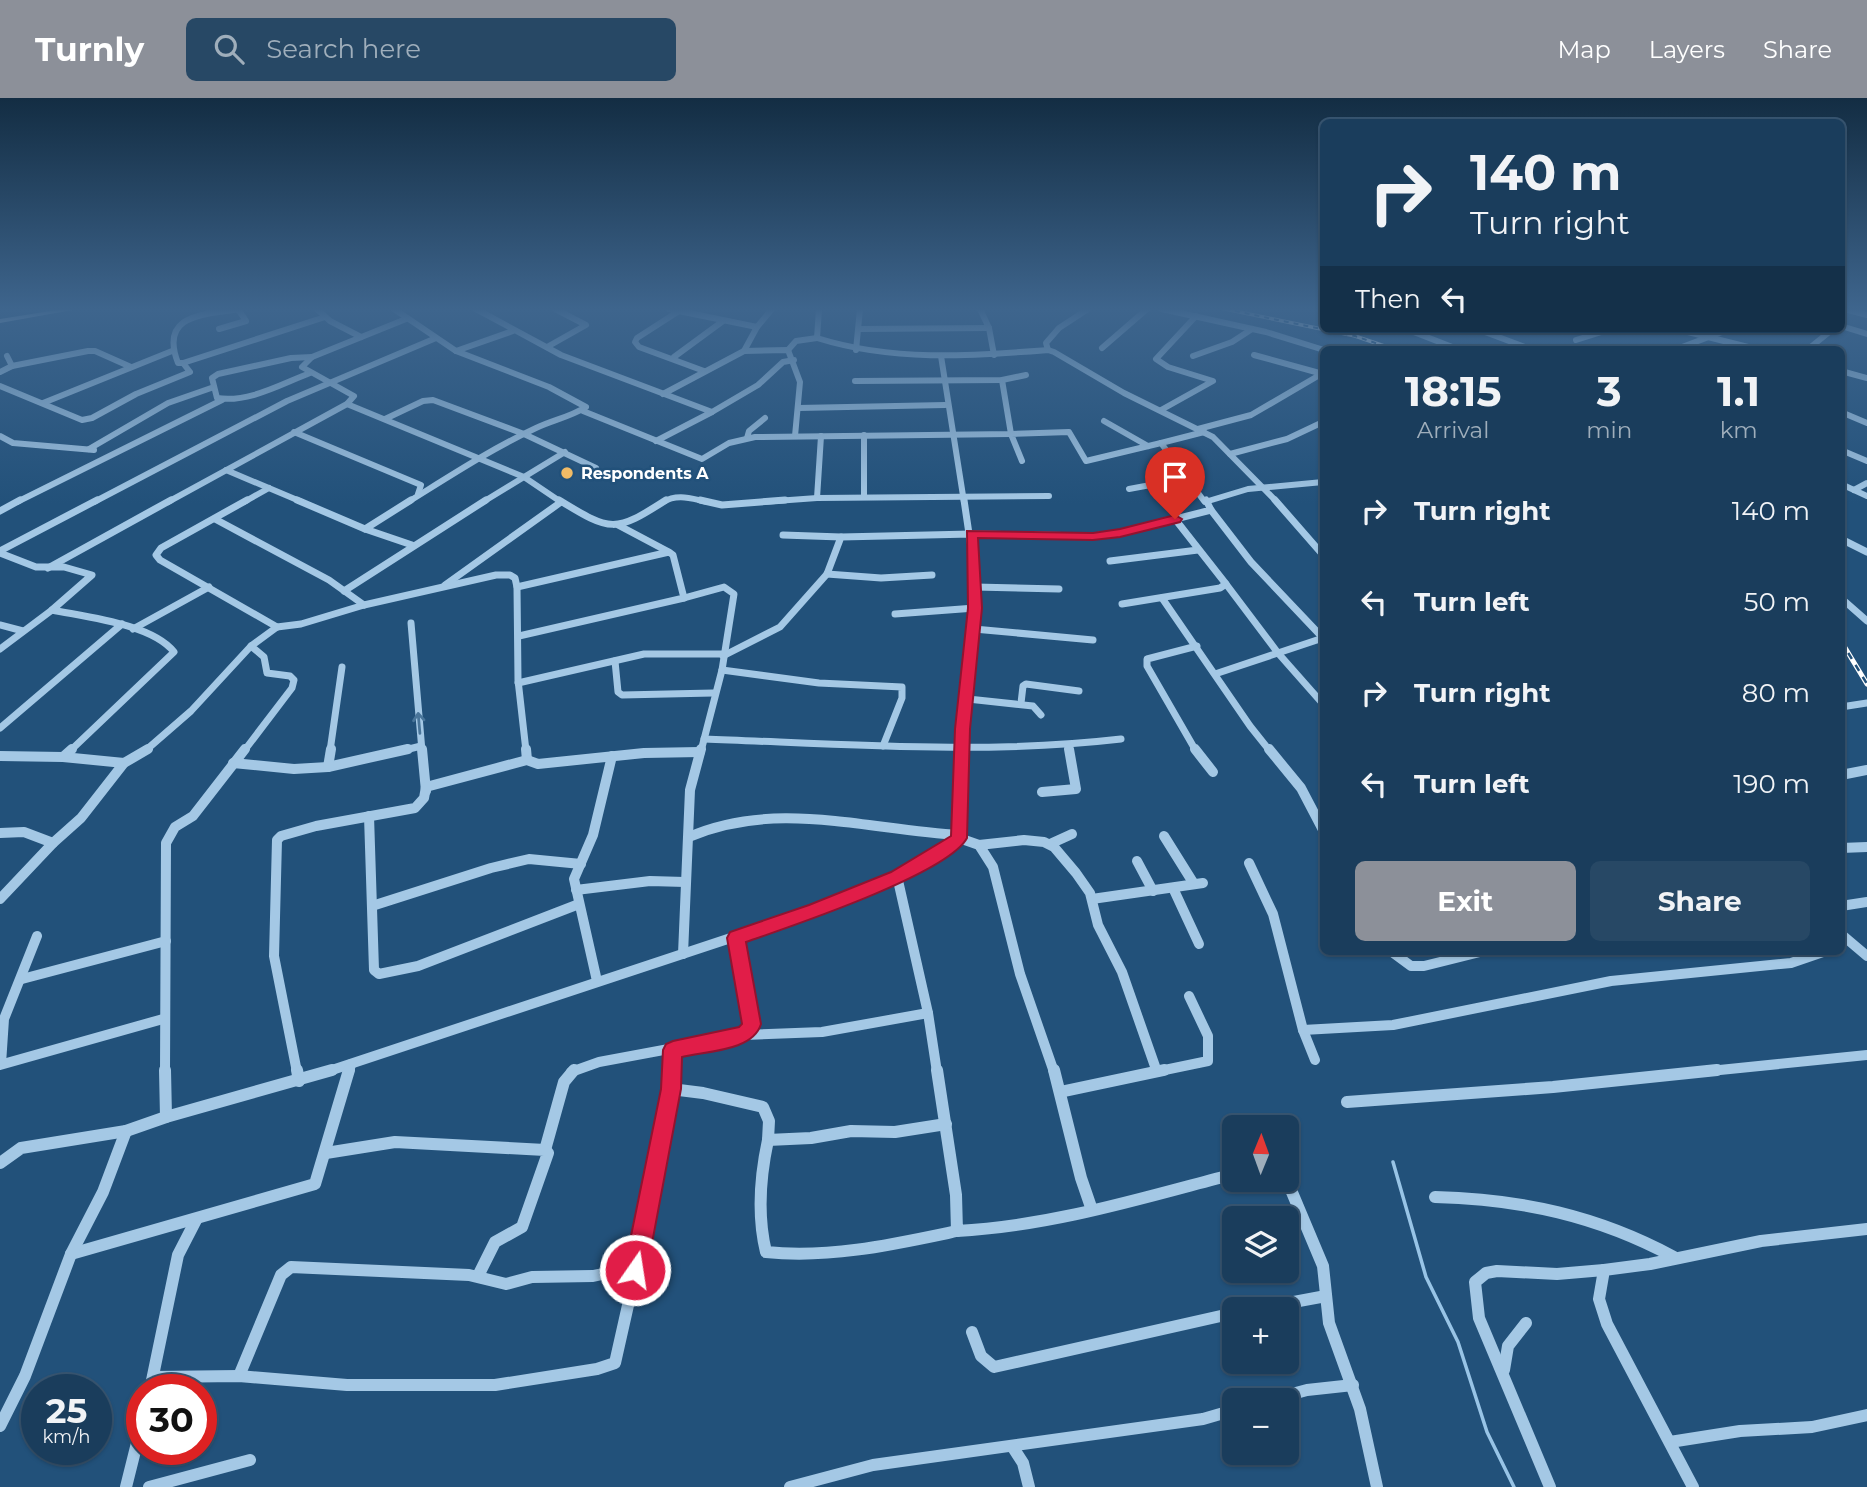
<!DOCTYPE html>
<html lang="en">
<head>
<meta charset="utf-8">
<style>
  :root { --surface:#1a3d5c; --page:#274865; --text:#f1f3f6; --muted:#9faebb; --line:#385672; --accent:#8c9099 }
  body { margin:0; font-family:Montserrat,sans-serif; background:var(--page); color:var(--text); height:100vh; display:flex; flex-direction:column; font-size:26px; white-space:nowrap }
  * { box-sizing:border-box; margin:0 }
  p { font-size:23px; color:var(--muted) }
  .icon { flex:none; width:38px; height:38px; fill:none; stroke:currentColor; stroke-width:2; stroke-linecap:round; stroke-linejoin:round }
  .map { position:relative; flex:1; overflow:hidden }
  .side { position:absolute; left:1320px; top:248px; width:525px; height:609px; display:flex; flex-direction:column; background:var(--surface); border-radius:10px; box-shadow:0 2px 5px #0004,0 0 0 2px var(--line) }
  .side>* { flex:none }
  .hud { position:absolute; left:1320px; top:21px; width:525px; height:214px; border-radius:10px; box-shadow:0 2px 5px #0004,0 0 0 2px var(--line); background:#1a3d5c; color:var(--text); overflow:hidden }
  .needle { width:46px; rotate:1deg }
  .tools { position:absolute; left:1222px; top:1017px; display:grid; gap:14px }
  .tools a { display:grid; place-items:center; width:77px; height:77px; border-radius:10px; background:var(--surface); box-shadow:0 2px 5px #0004,0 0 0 2px var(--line); font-size:35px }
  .speed { position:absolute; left:21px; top:1276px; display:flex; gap:14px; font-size:35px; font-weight:700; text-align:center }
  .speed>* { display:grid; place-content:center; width:91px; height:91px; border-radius:50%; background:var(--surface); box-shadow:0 2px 5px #0004,0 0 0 2px var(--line); line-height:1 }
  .speed small { font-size:18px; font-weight:400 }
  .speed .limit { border:10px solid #d22; background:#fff; color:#111 }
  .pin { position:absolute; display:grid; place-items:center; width:60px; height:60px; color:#fff; margin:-72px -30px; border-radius:50% 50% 50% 0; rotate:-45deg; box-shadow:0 0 7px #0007 }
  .pin .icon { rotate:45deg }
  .me { position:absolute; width:77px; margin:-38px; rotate:13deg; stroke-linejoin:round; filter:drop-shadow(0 0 5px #0008) }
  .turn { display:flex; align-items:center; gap:24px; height:147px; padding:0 35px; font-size:32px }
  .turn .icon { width:91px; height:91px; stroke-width:2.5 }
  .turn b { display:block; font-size:49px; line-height:60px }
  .then { display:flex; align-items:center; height:66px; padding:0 35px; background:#0003; gap:14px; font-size:26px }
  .eta { display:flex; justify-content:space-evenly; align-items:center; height:119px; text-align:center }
  .eta b { font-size:42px; font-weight:700; line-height:49px }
  .primary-button { display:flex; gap:14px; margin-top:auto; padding:14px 35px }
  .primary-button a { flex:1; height:80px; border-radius:10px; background:var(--accent); color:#fff; font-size:28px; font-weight:700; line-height:80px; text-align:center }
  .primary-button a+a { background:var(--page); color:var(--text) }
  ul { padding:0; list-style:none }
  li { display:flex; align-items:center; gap:21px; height:91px; padding:0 35px }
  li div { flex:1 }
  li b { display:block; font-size:26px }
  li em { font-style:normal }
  header { display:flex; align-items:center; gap:42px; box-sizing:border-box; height:98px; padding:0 35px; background:var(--accent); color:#fff }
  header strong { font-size:33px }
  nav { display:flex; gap:38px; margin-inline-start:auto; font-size:24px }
  .search { width:490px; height:63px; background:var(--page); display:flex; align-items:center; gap:18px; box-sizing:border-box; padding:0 24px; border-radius:10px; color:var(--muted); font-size:26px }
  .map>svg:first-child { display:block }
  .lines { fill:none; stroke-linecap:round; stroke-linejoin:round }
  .stream { stroke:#98c4e6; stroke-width:3.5 }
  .minor-far3 { stroke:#a4c8e5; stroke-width:6 }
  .minor-far2 { stroke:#a4c8e5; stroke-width:7 }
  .minor-far1 { stroke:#a4c8e5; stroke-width:10 }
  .minor { stroke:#a4c8e5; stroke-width:12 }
  .major { fill:#e5f0fd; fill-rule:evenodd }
  .rail-far1-casing { stroke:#fff; stroke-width:3.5 }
  .rail-casing { stroke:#fff; stroke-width:5 }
  .rail-far1 { stroke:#22517a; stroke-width:2; stroke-dasharray:5; stroke-linecap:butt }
  .rail { stroke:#22517a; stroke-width:2.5; stroke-dasharray:7; stroke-linecap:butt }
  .oneway { stroke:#49759a }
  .route { fill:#e11d48; stroke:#92132f; stroke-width:2 }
  .poi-dot { fill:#f1bb66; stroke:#22517a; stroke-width:2.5 }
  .labels { text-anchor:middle; stroke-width:5; stroke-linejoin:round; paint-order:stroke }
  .far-poi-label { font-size:16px; font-weight:bold; fill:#fff; stroke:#22517a; text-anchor:start }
</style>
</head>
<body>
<header>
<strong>Turnly</strong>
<div class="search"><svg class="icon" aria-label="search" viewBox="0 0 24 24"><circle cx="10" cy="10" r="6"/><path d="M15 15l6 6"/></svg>Search here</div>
<nav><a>Map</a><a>Layers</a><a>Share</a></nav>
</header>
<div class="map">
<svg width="1867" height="1389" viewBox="0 0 1867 1389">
  <rect width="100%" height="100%" fill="#22517a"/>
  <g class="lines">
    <path class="stream" d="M 1393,1064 L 1426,1179 L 1458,1244 L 1487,1334 L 1514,1389"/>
    <g class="minor-far3">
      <path d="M 317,211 L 330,223 L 361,239"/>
      <path d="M 394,211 L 456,253 L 549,289 L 586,309 C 570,319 553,322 536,330 C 491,351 450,378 408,404"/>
      <path d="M 476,211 L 561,257 L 712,314 L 656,343"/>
      <path d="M 669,211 L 757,229"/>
      <path d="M 819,211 L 817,240 C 894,264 969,258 1048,252 L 1054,254 L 1124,295 L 1213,339 L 1277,404"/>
      <path d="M 980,211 L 989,230 L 994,257"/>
      <path d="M 1162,211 L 1266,234 L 1324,252"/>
      <path d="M 1845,211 L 1867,217"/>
      <path d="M 679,213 L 637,240 L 635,244 L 639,249 L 704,273"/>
      <path d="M 1841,228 L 1867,236"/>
      <path d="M 219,231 L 246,223 L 238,211"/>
      <path d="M 859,231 L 989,230"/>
      <path d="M 1406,231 L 1460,252"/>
      <path d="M 1477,231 L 1533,252"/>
      <path d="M 1676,231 L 1760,252"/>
      <path d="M 1576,242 L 1611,231"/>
      <path d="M 547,249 L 586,227 L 555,211"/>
      <path d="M 1102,250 L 1147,211"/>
      <path d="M 788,252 L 796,243 L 817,240"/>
      <path d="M 856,252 L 860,211"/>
      <path d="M 1048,252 L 1046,245 L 1059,230 L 1088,211"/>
      <path d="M 1359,252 L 1363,250"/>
      <path d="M 1674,252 L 1730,231"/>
      <path d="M 1807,252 L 1833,231"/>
      <path d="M 456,253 L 513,233"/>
      <path d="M 744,253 L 788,252 L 800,284 L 795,338"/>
      <path d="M 1254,257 L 1323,276"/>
      <path d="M 7,258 L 12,268"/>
      <path d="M 941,258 L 964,404"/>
      <path d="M 1193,258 L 1232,244 L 1252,231"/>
      <path d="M 674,259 L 723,223"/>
      <path d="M 183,265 L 325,219"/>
      <path d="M 1841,273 L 1867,280"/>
      <path d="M 0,274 L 12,268 L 88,253 L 95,253 L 131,269"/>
      <path d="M 310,275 C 281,286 249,305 217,300 L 212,280 L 218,276 L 291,260 L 312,259"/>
      <path d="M 855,283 L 1002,282 L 1026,277"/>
      <path d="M 0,288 L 82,322 L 92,320 L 136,296 L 190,274 L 183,265 L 178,265 C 159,216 203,217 239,211"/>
      <path d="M 663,296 L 744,253 L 757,229 L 772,211"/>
      <path d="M 43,305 L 172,253"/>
      <path d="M 347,306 L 524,379 L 561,404"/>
      <path d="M 798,310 L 945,307"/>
      <path d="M 1161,312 L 1213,283 L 1168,269 L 1156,261 L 1196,218"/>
      <path d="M 583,313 L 702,361 L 729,345 L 755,339 L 1011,336 L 1002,282"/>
      <path d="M 712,314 L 758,287 L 783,264 L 794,262"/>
      <path d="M 1841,314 L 1867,325"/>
      <path d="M 385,321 L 423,303 L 433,302 L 524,336 L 596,370"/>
      <path d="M 1104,323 L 1148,348"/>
      <path d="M 1198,331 L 1251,317 L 1323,275"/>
      <path d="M 294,334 L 421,387 L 418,396"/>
      <path d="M 864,337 L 864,399"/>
      <path d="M 0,338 L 13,345 L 94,352"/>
      <path d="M 747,340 L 749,333 L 765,320"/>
      <path d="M 1161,345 L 1204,334"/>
      <path d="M 89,351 L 168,305 L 214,289"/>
      <path d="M 1841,352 L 1867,363"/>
      <path d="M 1230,356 L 1287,341 L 1323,324"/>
      <path d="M 1022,363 L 1011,336 L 1069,334 L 1086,363 L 1161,345 L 1204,403"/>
      <path d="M 226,372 L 302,404"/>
      <path d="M 1841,386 L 1867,398"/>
      <path d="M 1129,391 L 1188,380"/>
      <path d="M 1854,392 L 1867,385"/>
      <path d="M 817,400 L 821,338"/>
      <path d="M 17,404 L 222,302"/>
      <path d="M 94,404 L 287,303 L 436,240"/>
      <path d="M 168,404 L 347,306 L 354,298 L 302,269 L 312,259 L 406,221"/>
      <path d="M 244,404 L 269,390"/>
      <path d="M 483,404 L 565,354"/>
      <path d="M 663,404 C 678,395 692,401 708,404"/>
      <path d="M 761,404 L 817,400 L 1049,398"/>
      <path d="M 1205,404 L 1248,391 L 1323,384"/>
    </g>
    <g class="minor-far2">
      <path d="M 247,402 L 161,450 L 156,457 L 160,462 L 277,529"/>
      <path d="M 297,402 L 365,431 L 412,447"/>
      <path d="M 559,402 C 611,434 615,435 666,402"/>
      <path d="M 700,402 L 722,407 L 785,402"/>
      <path d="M 1275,402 L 1323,457"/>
      <path d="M 1211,412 L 1251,464 L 1323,540"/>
      <path d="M 0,413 L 20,402"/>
      <path d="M 215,421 L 329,482 L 364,507"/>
      <path d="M 618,427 L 667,453"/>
      <path d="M 365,431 L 411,402"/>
      <path d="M 783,437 L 841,439"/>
      <path d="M 1841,441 L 1867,454"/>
      <path d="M 0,453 L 97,402"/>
      <path d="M 0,455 L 36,469 L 64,469 L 92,477 L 52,512 L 0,551"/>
      <path d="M 1110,463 L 1198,452"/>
      <path d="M 48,470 L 171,402"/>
      <path d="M 827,476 L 881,480 L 932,477"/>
      <path d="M 1226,486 L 1278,555 L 1323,606"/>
      <path d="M 445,487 L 561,404"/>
      <path d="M 517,489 L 669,454 L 673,457 L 684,500 L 519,538"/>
      <path d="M 975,489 L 1059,491"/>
      <path d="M 344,493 L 486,402"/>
      <path d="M 684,500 L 724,489 L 734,496 L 722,572 L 701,653"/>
      <path d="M 1162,500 L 1250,628 L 1270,653"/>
      <path d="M 1841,500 L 1867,523"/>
      <path d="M 1122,506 L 1220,490 L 1226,486 L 1175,421"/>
      <path d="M 52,512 C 86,519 152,526 174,554 L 70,653"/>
      <path d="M 895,516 L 975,510"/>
      <path d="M 411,525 L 422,653"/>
      <path d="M 0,527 L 23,533"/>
      <path d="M 133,531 L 209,489"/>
      <path d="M 974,531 L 1093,542"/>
      <path d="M 723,558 L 780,529 L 827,476 L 841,439 L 971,436 L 1093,438 L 1120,435 L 1211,412 L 1206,402"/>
      <path d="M 615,563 L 618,594 L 622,597 L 713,595"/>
      <path d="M 722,572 L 819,585 L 902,589 L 902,600 L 883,648"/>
      <path d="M 1215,576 L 1323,540"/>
      <path d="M 518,585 L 644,556 L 724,556"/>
      <path d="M 968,601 L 1033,608 L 1041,617"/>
      <path d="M 1021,605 L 1023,588 L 1026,586 L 1079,593"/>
      <path d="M 1841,609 L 1867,605"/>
      <path d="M 0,630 L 122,526"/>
      <path d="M 704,641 C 843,646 983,657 1121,641"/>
      <path d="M 1068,647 L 1069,653"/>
      <path d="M 145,653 L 191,613 L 251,548"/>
      <path d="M 244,653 L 292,590 L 294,582 L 290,578 L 267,575 L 264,559 L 251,548 L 277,529 L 301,526 L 364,507 L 496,477 L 510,477 L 515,480 L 517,489 L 518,582 L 526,653"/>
      <path d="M 330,653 L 342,569"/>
      <path d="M 401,653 L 421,648"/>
      <path d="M 961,653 L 975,503 L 972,456 L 964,402"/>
      <path d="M 1196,653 L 1147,568 L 1147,561 L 1197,548"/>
    </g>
    <g class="minor-far1">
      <path d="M 422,651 L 426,693"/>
      <path d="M 526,651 L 527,662"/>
      <path d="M 1195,651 L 1213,674"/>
      <path d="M 1269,651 L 1301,690 L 1323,732"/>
      <path d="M 0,658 L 63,659 L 124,665"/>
      <path d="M 63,659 L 72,651"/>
      <path d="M 233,665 L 294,671 L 328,669 L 408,651"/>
      <path d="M 328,669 L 331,651"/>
      <path d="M 1841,677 L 1867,672"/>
      <path d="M 1042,694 L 1076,691 L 1069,651"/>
      <path d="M 369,718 L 374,872 L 379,876 L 418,868 L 579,806"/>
      <path d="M 0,735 L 24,734 L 53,745"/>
      <path d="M 1164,738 L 1194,786"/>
      <path d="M 689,739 C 775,701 869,732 959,737"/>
      <path d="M 959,740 L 979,747 L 993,769 L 1020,876 L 1054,974"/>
      <path d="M 1050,746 L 1072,736"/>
      <path d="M 979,747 L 1024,742 L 1044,744 L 1054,749 L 1076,775 L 1090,795 L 1098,827 L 1122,874 L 1157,974"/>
      <path d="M 1841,750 L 1867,749"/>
      <path d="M 1137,763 L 1153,793"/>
      <path d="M 1249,765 L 1273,816 L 1303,932 L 1315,962"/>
      <path d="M 897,778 L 928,915 L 937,974"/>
      <path d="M 1173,790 L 1199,846"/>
      <path d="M 576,792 L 650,783 L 685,784"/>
      <path d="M 0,801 L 53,745 L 81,720 L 124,665 L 148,651"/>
      <path d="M 1092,801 L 1203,785"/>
      <path d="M 372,808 L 491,770 L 529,761 L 581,766"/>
      <path d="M 1841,808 L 1867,804"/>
      <path d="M 1841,836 L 1867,858"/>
      <path d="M 1392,854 L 1411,868 L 1424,868 L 1480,854"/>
      <path d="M 683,856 L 690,692 L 701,651"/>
      <path d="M 22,881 L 166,843"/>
      <path d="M 597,883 L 574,781 L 593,737 L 612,658"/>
      <path d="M 1303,932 L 1393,927 L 1611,883 L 1791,865 L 1823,854"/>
      <path d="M 744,937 L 822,934 L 928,915"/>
      <path d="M 1,966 L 4,921 L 37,838"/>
      <path d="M 0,967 L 163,921"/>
      <path d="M 165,974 L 166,745 L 175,729 L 193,718 L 245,651"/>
      <path d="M 297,974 L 274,858 L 277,742 L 281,738 L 316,728 L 415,710 L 424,700 L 426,689 L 527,662 L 538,666 L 644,655 L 700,654"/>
      <path d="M 326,974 L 815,812 L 897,778 L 957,744 L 961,651"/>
      <path d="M 349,974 L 351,966"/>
      <path d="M 571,974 L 599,964 L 744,937 L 751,926 L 736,840"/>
      <path d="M 672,974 L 673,952"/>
      <path d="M 1155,974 L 1208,963 L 1208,938 L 1189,898"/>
      <path d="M 1700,974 L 1867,957"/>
    </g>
    <g class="minor">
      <path d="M 165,972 L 166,1019"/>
      <path d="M 297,972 L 299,983"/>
      <path d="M 937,972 L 956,1097 L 957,1133 C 1052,1128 1142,1100 1234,1076"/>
      <path d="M 1054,972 L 1081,1080 L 1092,1112"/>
      <path d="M 671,991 L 703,995 L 763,1009 L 769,1023 L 768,1042 L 811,1040 L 851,1033 L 895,1034 L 946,1026"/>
      <path d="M 1060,994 L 1164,972"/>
      <path d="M 1347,1004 L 1553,989 L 1717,972"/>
      <path d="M 768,1042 C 760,1079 757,1117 766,1154 C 829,1161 895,1146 957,1133"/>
      <path d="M 545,1052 L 564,984 L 574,972"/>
      <path d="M 326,1055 L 395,1044 L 545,1052 L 548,1055 L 522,1129 L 495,1144 L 478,1178"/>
      <path d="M 0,1065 L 21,1050 L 126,1033 L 166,1019 L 332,972"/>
      <path d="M 1286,1080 L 1323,1168 L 1329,1225 L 1360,1311 L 1377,1389"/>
      <path d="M 1435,1099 C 1521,1101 1598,1118 1674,1159"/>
      <path d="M 71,1156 L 315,1086 L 349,972"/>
      <path d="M 1256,1211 L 1326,1198"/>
      <path d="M 972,1234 L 981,1258 L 994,1269 L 1234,1215"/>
      <path d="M 1504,1272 L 1508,1248 L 1526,1225"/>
      <path d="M 239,1278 L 281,1177 L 291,1169 L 469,1177 L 506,1186 L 532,1179 L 593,1178 L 617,1173 L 640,1154"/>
      <path d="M 153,1279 L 239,1278 L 347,1287 L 495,1287 L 597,1271 L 615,1265 L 640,1154 L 671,991 L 672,972"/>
      <path d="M 150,1292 L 178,1157 L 196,1122"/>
      <path d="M 1270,1302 L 1307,1292 L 1353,1287"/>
      <path d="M 0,1328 L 25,1278 L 71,1156 L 103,1094 L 126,1033"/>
      <path d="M 1670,1344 L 1740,1333 L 1812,1329 L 1867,1317"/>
      <path d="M 1012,1348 L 1023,1365 L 1029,1389"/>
      <path d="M 126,1389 L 142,1325"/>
      <path d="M 149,1389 L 250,1362"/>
      <path d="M 790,1389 L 873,1367 L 1203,1321 L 1234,1312"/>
      <path d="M 1550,1389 L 1479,1220 L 1475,1184 L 1486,1175 L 1497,1173 L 1557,1176 L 1604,1172"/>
      <path d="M 1693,1389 L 1607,1226 L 1599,1201 L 1604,1172 L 1650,1166 L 1761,1143 L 1867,1131"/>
    </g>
    <path class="major" d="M 63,211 L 78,211 L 0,225 L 0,221 Z"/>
    <defs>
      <path id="rail-far1" d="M 1225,211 L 1355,238 L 1396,252"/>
      <path id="rail" d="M 1841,543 L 1867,586"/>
    </defs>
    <use href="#rail-far1" class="rail-far1-casing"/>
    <use href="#rail" class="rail-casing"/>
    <use href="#rail-far1" class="rail-far1"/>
    <use href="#rail" class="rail"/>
  </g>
  <defs><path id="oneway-shaft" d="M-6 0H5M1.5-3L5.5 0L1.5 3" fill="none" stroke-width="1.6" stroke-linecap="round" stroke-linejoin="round" transform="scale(1.75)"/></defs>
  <use class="oneway" href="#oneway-shaft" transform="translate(419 625) rotate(-95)"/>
  <linearGradient id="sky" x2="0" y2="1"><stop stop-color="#132d43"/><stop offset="0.52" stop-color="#3e658d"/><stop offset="1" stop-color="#3e658d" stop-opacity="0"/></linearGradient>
  <rect width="1867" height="406" fill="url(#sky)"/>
  <path class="route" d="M 1175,417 L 1182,421 L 1180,424 L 1120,439 L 1093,442 L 978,440 L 982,510 L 970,631 L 967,740 C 948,776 789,829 746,844 L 761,926 C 753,953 707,953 682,959 L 681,991 L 647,1172 L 643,1180 L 635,1184 L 627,1180 L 624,1172 L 661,991 L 663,952 L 666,946 L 673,943 L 739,929 L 742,926 L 727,840 L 730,834 L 809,807 L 891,774 L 951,738 L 955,631 L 968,510 L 967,433 L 1093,435 L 1120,431 Z"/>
  <circle class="poi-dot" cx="567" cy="375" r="7"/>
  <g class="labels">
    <g class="far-poi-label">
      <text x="581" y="381">Respondents A</text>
    </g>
  </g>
</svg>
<div class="tools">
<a><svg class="needle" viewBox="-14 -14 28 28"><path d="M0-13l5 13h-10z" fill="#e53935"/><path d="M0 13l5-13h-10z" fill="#9faebb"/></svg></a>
<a><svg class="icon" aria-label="layers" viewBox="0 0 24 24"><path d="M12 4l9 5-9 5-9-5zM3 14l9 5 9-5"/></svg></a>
<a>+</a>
<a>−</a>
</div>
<div class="speed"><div>25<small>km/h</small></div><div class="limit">30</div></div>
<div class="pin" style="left:1175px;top:421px;background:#d93025"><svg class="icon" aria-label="arrive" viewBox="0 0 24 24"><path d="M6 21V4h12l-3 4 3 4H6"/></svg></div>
<svg class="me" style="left:635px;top:1172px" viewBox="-20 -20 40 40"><circle r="17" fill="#e11d48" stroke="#fff" stroke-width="3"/><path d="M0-11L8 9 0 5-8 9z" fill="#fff"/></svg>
<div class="hud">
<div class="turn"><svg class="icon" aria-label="right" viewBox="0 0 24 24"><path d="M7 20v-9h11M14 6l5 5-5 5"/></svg><div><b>140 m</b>Turn right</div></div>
<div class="then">Then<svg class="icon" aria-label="left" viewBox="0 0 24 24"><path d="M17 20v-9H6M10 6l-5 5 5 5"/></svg></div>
</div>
<section class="side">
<div class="eta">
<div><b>18:15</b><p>Arrival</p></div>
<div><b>3</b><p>min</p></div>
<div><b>1.1</b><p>km</p></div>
</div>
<ul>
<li><svg class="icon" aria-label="right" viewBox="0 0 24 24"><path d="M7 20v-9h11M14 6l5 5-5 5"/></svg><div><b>Turn right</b></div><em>140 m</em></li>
<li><svg class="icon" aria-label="left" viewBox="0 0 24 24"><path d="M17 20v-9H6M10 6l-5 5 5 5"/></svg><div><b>Turn left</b></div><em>50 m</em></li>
<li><svg class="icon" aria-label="right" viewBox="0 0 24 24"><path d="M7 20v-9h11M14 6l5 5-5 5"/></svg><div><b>Turn right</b></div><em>80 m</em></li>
<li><svg class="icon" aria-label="left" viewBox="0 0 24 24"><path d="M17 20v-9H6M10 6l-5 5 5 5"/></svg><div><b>Turn left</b></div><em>190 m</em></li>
</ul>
<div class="primary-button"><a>Exit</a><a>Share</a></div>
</section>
</div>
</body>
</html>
